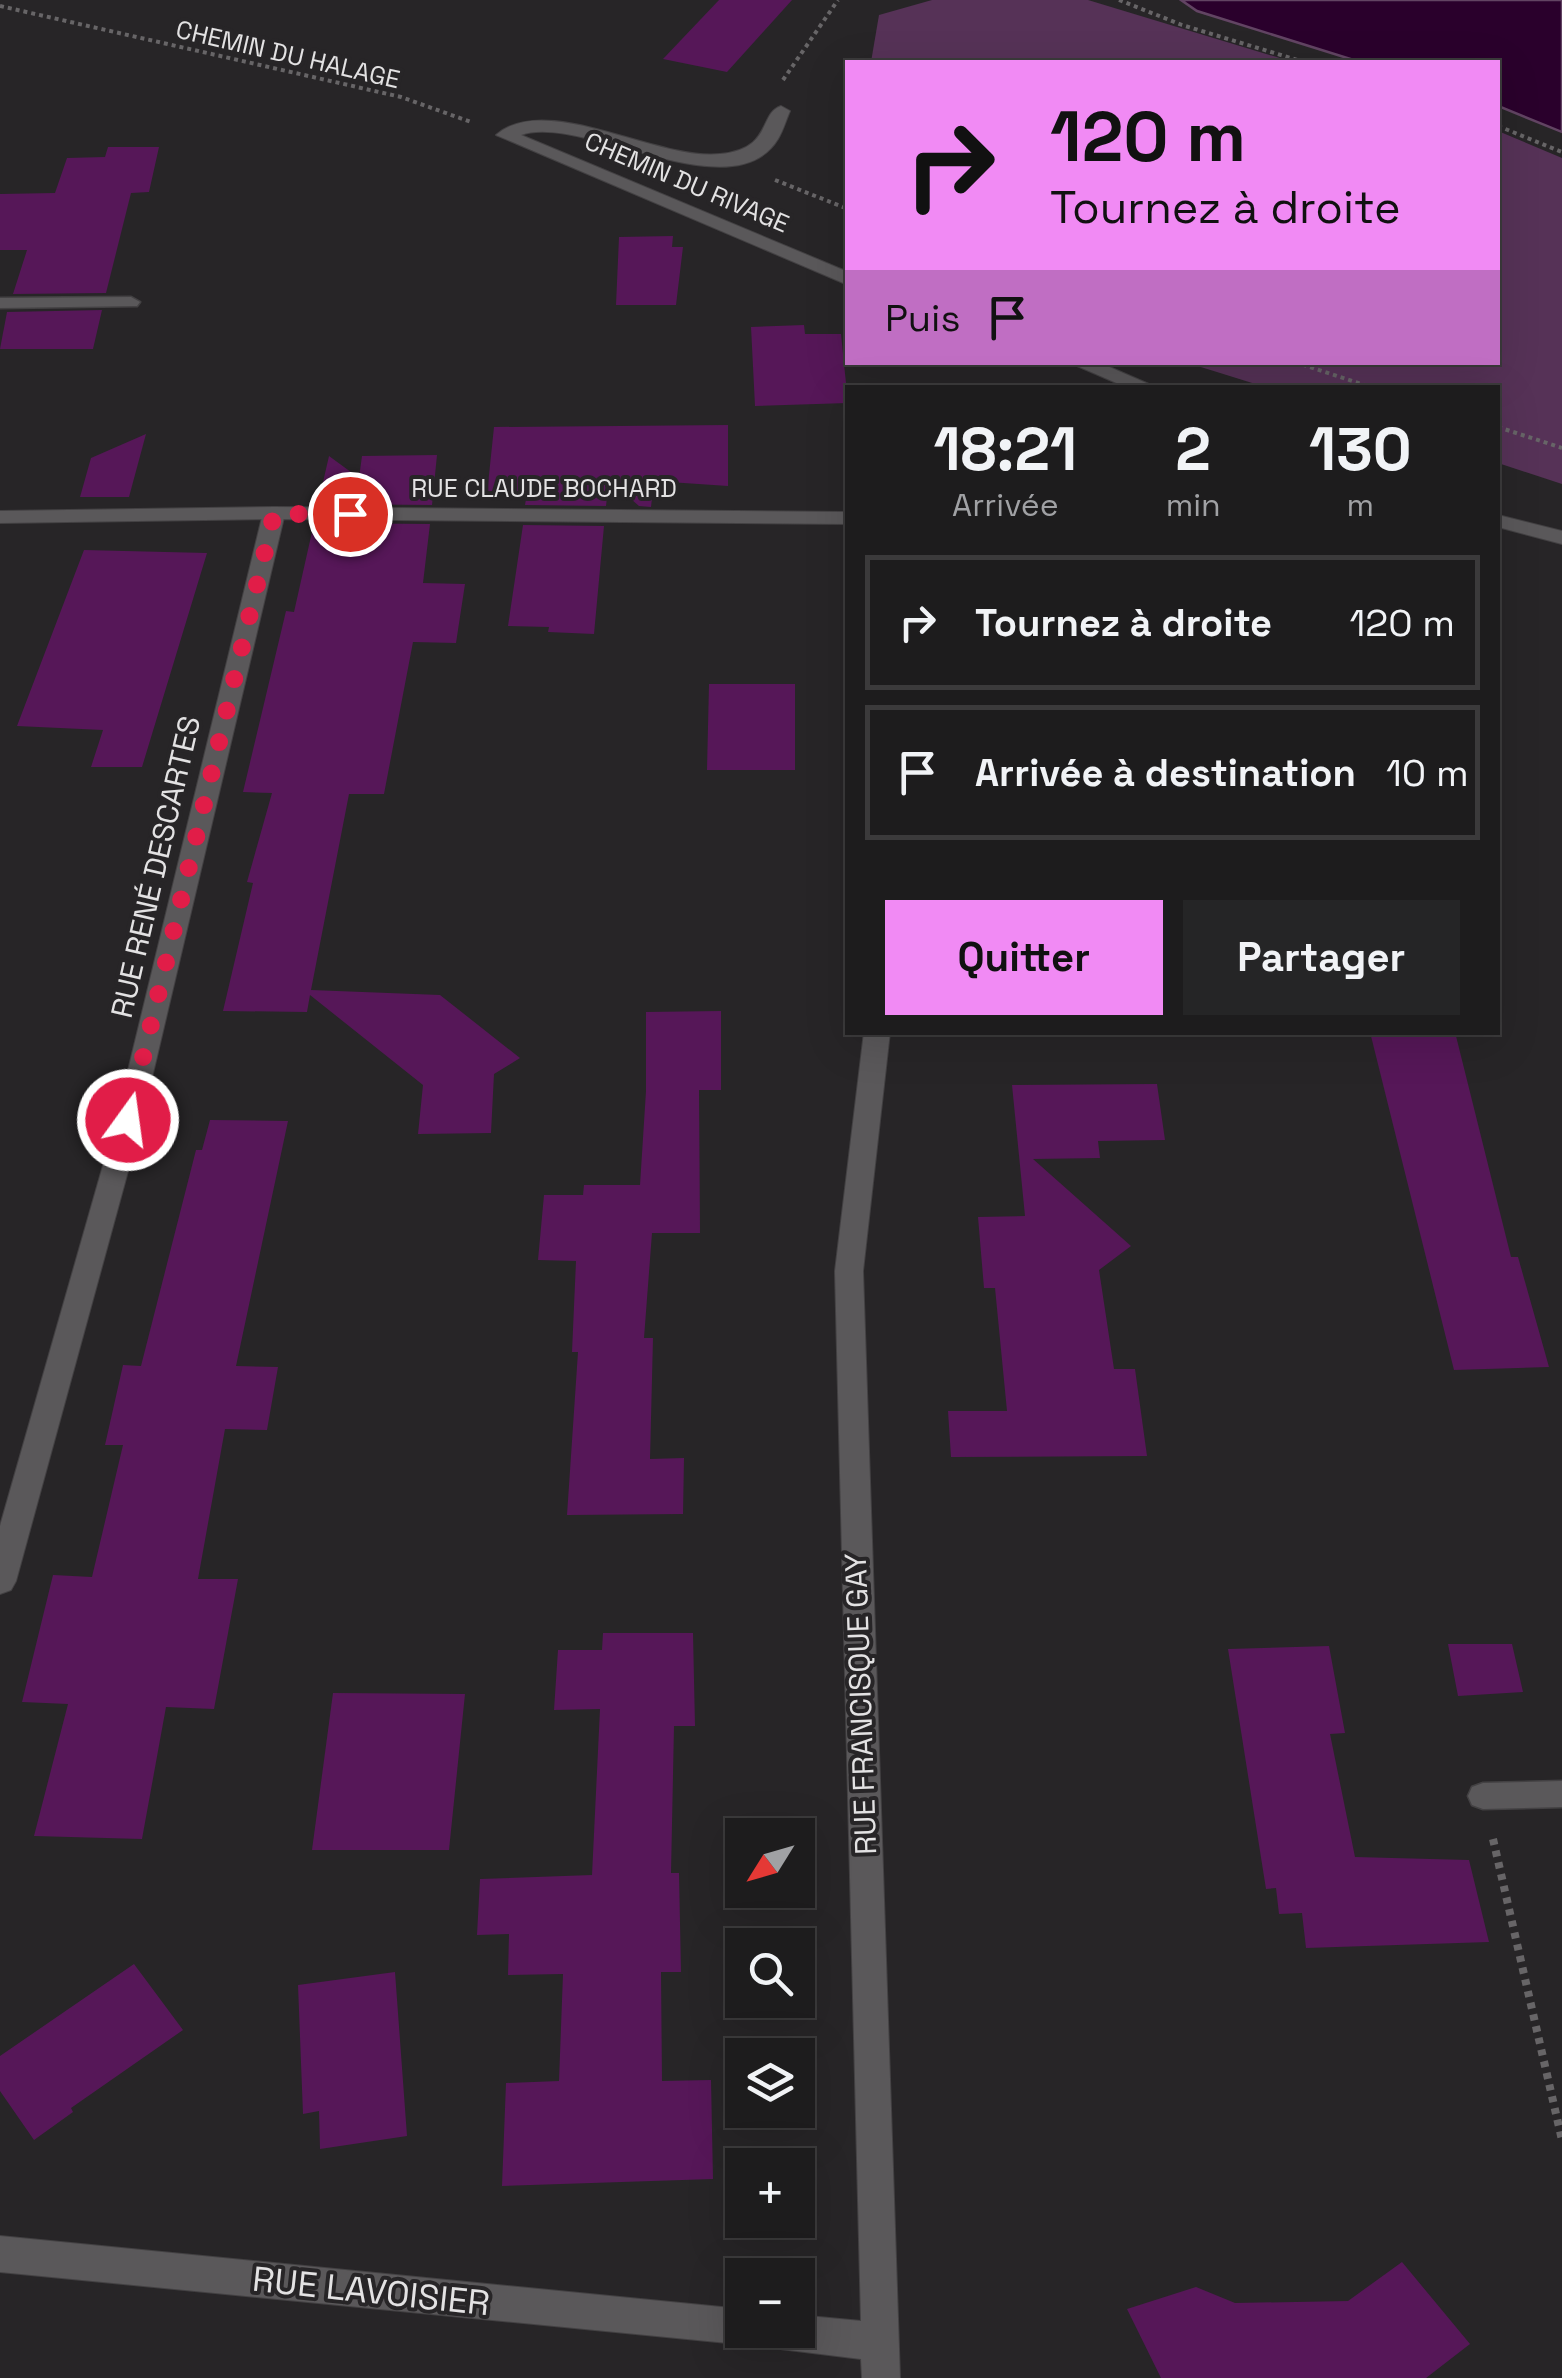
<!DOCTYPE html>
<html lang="fr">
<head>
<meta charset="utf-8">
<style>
  :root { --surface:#1d1c1d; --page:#252526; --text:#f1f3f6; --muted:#a0a1a4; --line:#3b3a3b; --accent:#f18af4 }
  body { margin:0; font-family:"Space Grotesk",sans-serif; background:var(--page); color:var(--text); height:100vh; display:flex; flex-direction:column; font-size:38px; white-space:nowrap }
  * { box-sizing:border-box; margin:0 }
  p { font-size:32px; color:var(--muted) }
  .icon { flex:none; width:55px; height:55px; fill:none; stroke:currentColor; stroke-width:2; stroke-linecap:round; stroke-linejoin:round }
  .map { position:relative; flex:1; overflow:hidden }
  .panel { position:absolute; left:845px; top:385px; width:655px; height:650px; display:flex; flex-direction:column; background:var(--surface); border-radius:0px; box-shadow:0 10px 40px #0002,0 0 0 2px var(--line) }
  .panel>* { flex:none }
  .hud { position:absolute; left:845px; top:60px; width:655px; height:305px; border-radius:0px; box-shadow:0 10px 40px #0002,0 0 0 2px var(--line); background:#f18af4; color:#111; overflow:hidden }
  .needle { width:65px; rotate:233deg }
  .fabs { position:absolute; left:725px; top:1818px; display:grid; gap:20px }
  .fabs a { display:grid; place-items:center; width:90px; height:90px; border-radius:0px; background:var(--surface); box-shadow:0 10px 40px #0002,0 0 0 2px var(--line); font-size:50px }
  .pin { position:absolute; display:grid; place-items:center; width:85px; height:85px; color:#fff; margin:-42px; border:5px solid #fff; border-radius:50%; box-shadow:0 2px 10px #0007 }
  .me { position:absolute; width:110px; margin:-55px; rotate:14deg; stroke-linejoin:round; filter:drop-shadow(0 0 8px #0008) }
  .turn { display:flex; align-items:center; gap:35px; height:210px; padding:0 40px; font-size:45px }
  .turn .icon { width:130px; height:130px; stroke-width:2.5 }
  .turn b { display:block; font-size:70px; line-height:85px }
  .then { display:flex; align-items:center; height:95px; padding:0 40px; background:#0003; gap:20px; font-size:38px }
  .eta { display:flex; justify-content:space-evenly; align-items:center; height:170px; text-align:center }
  .eta b { font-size:60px; font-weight:800; line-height:70px }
  .action { display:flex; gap:20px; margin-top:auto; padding:20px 40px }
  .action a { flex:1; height:115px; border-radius:0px; background:var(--accent); color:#111; font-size:40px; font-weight:800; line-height:115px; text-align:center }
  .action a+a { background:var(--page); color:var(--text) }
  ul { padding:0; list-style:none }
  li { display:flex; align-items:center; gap:30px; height:135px; margin:0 20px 15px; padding:0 20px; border:5px solid var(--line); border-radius:0px }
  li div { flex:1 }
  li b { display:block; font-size:38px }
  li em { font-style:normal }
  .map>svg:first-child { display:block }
  .green { fill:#563257 }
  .water { fill:#2a002c; stroke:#624463; stroke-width:2.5 }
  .building { fill:#561758 }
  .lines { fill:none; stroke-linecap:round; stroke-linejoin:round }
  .service-casing { stroke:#434143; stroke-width:3 }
  .minor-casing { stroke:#434143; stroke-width:2 }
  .secondary-casing { stroke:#434143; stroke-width:2 }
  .path-far1 { stroke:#676567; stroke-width:4; stroke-dasharray:4 4; stroke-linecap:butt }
  .path { stroke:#676567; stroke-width:8; stroke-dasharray:6 6; stroke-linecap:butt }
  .service { fill:#5a585a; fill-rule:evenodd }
  .minor { fill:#5a585a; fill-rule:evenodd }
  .secondary { fill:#5a585a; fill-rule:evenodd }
  .route { stroke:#e11d48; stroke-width:18; stroke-dasharray:0 32.4 }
  .labels { text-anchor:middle; stroke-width:8; stroke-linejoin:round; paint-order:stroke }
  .far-street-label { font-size:25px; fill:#e3e2e3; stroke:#272527 }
  .street-label { font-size:30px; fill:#e3e2e3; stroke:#272527 }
  .near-street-label { font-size:35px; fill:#e3e2e3; stroke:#272527 }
</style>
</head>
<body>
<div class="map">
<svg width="1562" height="2378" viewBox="0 0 1562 2378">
  <rect width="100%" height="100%" fill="#272527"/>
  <g class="green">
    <path d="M 932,0 L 1088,0 L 1293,62 L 871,62 L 879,15 Z"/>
    <path d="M 1498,131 L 1562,158 L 1562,484 L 1498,463 L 1498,388 L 1265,387 L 1188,363 L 1498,362 Z"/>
  </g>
  <path class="water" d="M 1181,0 L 1562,0 L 1562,132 L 1498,106 L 1498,62 L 1360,62 L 1197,11 Z"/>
  <g class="building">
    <path d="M 719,0 L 792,0 L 727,72 L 663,59 Z"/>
    <path d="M 108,147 L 159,147 L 149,192 L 131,193 L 106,293 L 13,294 L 27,250 L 0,250 L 0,194 L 55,193 L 67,158 L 105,157 Z"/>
    <path d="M 673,236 L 672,247 L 683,247 L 676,305 L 616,305 L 619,237 Z"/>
    <path d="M 102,310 L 93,349 L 0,349 L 7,312 Z"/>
    <path d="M 804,325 L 805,334 L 841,334 L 848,403 L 755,406 L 751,327 Z"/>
    <path d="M 728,425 L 728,486 L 654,481 L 651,507 L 639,506 L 609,480 L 606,506 L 525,505 L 527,493 L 487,494 L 494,427 Z"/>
    <path d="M 146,434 L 129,497 L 80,497 L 91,458 Z"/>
    <path d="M 437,455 L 432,505 L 318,504 L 329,456 L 359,478 L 362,456 Z"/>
    <path d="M 314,523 L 430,524 L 423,583 L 465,584 L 456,643 L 413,642 L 384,794 L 349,794 L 311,990 L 440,995 L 520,1058 L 494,1074 L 491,1133 L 418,1134 L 423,1085 L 310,995 L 307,1012 L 223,1011 L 253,883 L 247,882 L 272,793 L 243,792 L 286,611 L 294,612 Z"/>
    <path d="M 523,525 L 604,526 L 594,634 L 548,632 L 549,627 L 508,626 Z"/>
    <path d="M 84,550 L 207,553 L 142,767 L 91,767 L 103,730 L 17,726 Z"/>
    <path d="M 709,684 L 795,684 L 795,770 L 707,770 Z"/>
    <path d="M 721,1011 L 721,1090 L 699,1090 L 700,1233 L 652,1233 L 644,1338 L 653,1338 L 650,1459 L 684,1458 L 683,1514 L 567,1515 L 578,1352 L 572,1352 L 576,1261 L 538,1260 L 544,1195 L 583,1195 L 584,1185 L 640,1185 L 646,1091 L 646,1012 Z"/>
    <path d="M 1370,1032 L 1455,1032 L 1511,1257 L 1518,1257 L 1549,1367 L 1454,1370 Z"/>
    <path d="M 1157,1084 L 1165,1140 L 1098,1141 L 1100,1158 L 1033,1159 L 1131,1246 L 1099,1270 L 1114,1369 L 1135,1369 L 1147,1456 L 951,1457 L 948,1411 L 1007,1411 L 995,1288 L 984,1288 L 978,1217 L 1025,1216 L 1012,1085 Z"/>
    <path d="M 210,1120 L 288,1121 L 236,1366 L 278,1367 L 267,1430 L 225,1429 L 198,1579 L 238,1579 L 214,1709 L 166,1707 L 142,1839 L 34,1836 L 68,1704 L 22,1702 L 53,1575 L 92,1577 L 123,1445 L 105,1445 L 123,1365 L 141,1366 L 196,1150 L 202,1150 Z"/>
    <path d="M 603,1633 L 693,1633 L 695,1726 L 674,1726 L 671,1873 L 679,1873 L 681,1972 L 661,1972 L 662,2081 L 711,2080 L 713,2179 L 502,2186 L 506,2083 L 559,2081 L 563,1974 L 508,1975 L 509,1934 L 477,1935 L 480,1879 L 592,1875 L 600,1709 L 554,1710 L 558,1650 L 602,1650 Z"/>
    <path d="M 1448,1644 L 1512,1644 L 1523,1692 L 1458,1696 Z"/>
    <path d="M 1329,1646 L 1345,1733 L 1330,1734 L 1355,1857 L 1469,1860 L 1489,1942 L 1306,1948 L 1302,1913 L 1279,1914 L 1276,1888 L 1266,1889 L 1228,1649 Z"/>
    <path d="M 333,1693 L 465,1694 L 449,1850 L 312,1850 Z"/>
    <path d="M 134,1964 L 183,2030 L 71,2108 L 73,2112 L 34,2140 L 0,2091 L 0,2056 Z"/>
    <path d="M 395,1972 L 407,2136 L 320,2149 L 319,2111 L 303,2114 L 298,1985 Z"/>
    <path d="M 1402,2262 L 1470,2344 L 1426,2378 L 1161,2378 L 1127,2309 L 1196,2287 L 1235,2303 L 1348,2301 Z"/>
  </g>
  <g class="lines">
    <defs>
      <g id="service">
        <path d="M 131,297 L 140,302 L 137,306 L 0,308 L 0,298 Z"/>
        <path d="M 1562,1781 L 1562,1807 L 1483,1809 L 1472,1805 L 1468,1796 L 1472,1787 L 1483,1783 Z"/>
      </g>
      <g id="minor">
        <path d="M 781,106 L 790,111 C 786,120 783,131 778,139 C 733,213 581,113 521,135 L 848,272 L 848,285 L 496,135 C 546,91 657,161 720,154 C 773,149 758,114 781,106 Z"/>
        <path d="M 1068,362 L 1098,362 L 1158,388 L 1128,388 Z"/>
        <path d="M 274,507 L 285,513 L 142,1120 L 16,1581 L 11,1590 L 0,1594 L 0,1526 L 116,1120 L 263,513 Z"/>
        <path d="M 864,1032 L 890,1032 L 863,1271 L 900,2378 L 862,2378 L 861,2359 L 748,2345 L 0,2272 L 0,2236 L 742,2309 L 742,2330 L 798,2330 L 798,2315 L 861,2321 L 835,1271 Z"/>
      </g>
      <g id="secondary">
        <path d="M 274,507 L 848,512 L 848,524 L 274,519 L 0,523 L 0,511 Z"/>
        <path d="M 1498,515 L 1562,531 L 1562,544 L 1498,527 Z"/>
      </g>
    </defs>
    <use href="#service" class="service-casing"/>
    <use href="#minor" class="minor-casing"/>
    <use href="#secondary" class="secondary-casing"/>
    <g class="path-far1">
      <path d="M 1119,0 L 1182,25 L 1304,62"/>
      <path d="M 0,6 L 401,97 L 471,122"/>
      <path d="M 783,80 L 838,0"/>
      <path d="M 1498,126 L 1562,152"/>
      <path d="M 775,180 L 848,209"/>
      <path d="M 1295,362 L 1373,388"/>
      <path d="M 1498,427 L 1562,448"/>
    </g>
    <path class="path" d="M 1493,1839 L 1562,2140"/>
    <use href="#service" class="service"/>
    <use href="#minor" class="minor"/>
    <use href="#secondary" class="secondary"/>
  </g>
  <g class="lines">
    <path class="route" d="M 128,1120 L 274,514 L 350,514"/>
  </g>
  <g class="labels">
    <g class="far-street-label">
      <text transform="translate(288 54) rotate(13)" y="9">CHEMIN DU HALAGE</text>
      <text transform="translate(687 182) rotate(23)" y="9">CHEMIN DU RIVAGE</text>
      <text x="544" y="497">RUE CLAUDE BOCHARD</text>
    </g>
    <g class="street-label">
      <text transform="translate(156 867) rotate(-77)" y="10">RUE RENÉ DESCARTES</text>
      <text transform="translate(861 1704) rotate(-92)" y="10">RUE FRANCISQUE GAY</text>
    </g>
    <g class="near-street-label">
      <text transform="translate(371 2291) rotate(6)" y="12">RUE LAVOISIER</text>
    </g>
  </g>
</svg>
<div class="fabs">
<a><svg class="needle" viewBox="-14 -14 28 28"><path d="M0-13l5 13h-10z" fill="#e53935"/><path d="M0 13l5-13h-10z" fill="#a0a1a4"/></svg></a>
<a><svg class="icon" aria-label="search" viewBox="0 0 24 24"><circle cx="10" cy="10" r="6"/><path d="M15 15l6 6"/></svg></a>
<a><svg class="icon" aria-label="layers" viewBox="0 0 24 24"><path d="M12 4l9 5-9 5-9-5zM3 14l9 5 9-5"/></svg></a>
<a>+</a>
<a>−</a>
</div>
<div class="pin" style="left:350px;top:514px;background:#d93025"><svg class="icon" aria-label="arrive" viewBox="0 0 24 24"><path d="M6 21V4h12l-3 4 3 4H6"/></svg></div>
<svg class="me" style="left:128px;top:1120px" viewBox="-20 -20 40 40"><circle r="17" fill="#e11d48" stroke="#fff" stroke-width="3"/><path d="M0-11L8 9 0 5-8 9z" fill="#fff"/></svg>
<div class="hud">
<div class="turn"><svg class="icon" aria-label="right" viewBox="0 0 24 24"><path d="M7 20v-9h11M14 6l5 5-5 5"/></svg><div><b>120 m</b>Tournez à droite</div></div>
<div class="then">Puis<svg class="icon" aria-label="arrive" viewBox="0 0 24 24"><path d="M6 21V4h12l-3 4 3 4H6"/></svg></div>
</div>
<section class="panel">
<div class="eta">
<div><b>18:21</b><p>Arrivée</p></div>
<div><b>2</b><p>min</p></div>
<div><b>130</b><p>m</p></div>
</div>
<ul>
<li><svg class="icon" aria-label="right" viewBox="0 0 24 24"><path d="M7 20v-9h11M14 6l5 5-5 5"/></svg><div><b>Tournez à droite</b></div><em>120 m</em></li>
<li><svg class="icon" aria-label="arrive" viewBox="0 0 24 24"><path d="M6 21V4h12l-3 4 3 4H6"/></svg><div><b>Arrivée à destination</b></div><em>10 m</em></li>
</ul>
<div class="action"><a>Quitter</a><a>Partager</a></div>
</section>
</div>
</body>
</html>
